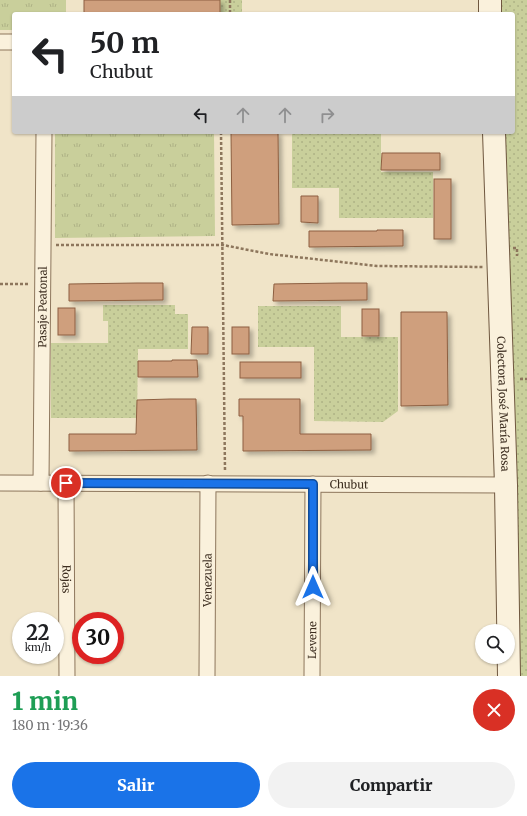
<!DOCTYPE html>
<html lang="es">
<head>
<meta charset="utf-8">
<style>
  :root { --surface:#fff; --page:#f2f2f2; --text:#202124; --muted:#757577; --accent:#1a73e8 }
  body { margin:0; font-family:Merriweather,serif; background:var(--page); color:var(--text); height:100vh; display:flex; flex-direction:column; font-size:15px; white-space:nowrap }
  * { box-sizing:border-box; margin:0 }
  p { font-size:13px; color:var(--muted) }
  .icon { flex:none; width:22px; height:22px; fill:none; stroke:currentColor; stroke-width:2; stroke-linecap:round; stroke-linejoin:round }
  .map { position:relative; height:676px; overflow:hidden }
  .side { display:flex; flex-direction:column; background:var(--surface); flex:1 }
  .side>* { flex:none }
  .top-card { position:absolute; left:12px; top:12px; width:503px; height:122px; border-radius:4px; box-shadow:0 1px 3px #0004; background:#fff; color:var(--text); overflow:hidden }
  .controls { position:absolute; left:475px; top:624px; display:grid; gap:8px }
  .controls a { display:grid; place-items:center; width:40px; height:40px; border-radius:50%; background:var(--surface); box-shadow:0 1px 3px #0004; font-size:20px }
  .speed { position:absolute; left:12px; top:612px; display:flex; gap:8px; font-size:20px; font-weight:700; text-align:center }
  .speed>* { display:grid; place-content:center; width:52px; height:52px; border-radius:50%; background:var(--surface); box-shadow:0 1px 3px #0004; line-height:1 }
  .speed small { font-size:10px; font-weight:400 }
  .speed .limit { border:6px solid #d22; background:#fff; color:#111 }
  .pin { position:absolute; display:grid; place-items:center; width:34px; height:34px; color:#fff; margin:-17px; border:2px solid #fff; border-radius:50%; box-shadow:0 1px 4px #0007 }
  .me { position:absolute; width:44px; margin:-22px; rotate:0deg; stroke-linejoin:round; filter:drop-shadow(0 0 3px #0008) }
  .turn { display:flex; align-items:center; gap:14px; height:84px; padding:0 12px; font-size:18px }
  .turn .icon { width:52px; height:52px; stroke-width:2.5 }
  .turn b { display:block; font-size:28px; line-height:34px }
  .lanes { display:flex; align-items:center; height:38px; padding:0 12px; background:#0003; justify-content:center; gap:20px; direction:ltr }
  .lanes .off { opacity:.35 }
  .round { display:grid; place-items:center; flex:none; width:42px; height:42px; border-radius:21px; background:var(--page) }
  .headline { display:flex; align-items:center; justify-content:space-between; height:68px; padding:0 12px }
  h1 { font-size:24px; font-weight:800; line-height:30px; color:#1e9e55 }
  .action { display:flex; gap:8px; margin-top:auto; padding:8px 12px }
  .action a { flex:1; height:46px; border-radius:24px; background:var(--accent); color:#fff; font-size:16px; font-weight:800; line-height:46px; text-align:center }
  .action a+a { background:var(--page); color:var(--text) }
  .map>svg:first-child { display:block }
  .grass { fill:url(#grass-dots) }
  .park { fill:url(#park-tufts) }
  .building { fill:#cf9f7d; stroke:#8d5f41; filter:url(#shadow) }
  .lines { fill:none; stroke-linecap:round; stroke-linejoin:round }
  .street-casing { stroke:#8d765c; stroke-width:17 }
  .secondary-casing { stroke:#6f573f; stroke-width:24 }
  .path { stroke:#8d765c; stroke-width:2.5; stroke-dasharray:3 2; stroke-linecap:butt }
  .street { stroke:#faf1dc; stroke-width:15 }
  .secondary { stroke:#faf1dc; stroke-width:22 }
  .route-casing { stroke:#114b97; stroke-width:10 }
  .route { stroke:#1a73e8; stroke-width:7 }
  .labels { text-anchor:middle; stroke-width:3; stroke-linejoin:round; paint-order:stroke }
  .street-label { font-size:11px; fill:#3d2e20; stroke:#f7eed8 }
</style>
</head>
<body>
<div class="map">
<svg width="527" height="676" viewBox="0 0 527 676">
  <defs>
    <pattern id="grass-dots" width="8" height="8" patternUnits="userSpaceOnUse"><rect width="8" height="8" fill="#c9cf9b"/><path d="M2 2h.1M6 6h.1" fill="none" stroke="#aeb285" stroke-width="1.8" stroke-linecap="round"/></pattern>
    <pattern id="park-tufts" width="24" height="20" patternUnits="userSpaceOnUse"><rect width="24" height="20" fill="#c9cf9b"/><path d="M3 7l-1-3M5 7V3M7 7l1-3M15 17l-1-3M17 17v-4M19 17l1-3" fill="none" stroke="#aeb285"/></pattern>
    <filter id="shadow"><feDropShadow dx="3.5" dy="3.5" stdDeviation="2" flood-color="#0004"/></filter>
  </defs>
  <rect width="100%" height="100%" fill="#f0e4c8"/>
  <g class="grass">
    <rect x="219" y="0" width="23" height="14"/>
    <path d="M 490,0 L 527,0 L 527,676 L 509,676 L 494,132 L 513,132 L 513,14 L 490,14 Z"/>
    <path d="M 292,132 L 381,132 L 381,172 L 433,172 L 433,218 L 339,218 L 339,188 L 292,188 Z"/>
    <path d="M 103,305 L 175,305 L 175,314 L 188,314 L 188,349 L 138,349 L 137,418 L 51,418 L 51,343 L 108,343 L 108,321 L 103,321 Z"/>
    <path d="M 258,306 L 341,306 L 341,337 L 398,337 L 398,411 L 383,422 L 314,421 L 314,347 L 258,347 Z"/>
  </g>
  <g class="park">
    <path d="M 0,0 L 66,0 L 66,14 L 14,14 L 14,30 L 0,30 Z"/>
    <path d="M 55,132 L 214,132 L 215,236 L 55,238 Z"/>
  </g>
  <g class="building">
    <rect x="84" y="0" width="136" height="14"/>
    <path d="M 231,132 L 278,132 L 279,224 L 232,225 Z"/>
    <path d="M 382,153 L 440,153 L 440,170 L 381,170 Z"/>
    <rect x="434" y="179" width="17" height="60"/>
    <path d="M 301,196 L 318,196 L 318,223 L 301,222 Z"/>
    <path d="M 377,230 L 403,230 L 403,246 L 309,247 L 309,231 L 377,231 Z"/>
    <path d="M 137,283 L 163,283 L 163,300 L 69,301 L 69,284 Z"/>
    <path d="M 341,283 L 367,283 L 367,300 L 273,301 L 274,284 Z"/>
    <rect x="58" y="308" width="17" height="27"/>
    <rect x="362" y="309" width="17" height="27"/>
    <path d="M 401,312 L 447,312 L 448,405 L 401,406 Z"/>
    <path d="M 192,327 L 208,327 L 208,354 L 191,354 Z"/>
    <rect x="232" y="327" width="17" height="27"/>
    <path d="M 172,360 L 197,360 L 198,377 L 138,377 L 138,361 L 172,361 Z"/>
    <rect x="240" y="362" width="61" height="16"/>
    <path d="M 170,399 L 196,399 L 197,450 L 69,451 L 69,434 L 136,434 L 137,400 Z"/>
    <path d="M 239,399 L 300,399 L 300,434 L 371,434 L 371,450 L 243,451 L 243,416 L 239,416 Z"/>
  </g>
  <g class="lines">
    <defs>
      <g id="street">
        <path d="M 0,42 L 14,42"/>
        <path id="s1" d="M 0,483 L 506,485"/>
        <path id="s2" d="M 41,483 L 44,132"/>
        <path id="s3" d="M 66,483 L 67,676"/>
        <path id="s4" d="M 207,676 L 208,483"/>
        <path id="s5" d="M 312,676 L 313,484"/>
      </g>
      <g id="secondary">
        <path d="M 490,0 L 490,14"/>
        <path id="s6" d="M 494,132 L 506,485 L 509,676"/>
      </g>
    </defs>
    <use href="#street" class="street-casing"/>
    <use href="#secondary" class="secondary-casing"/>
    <g class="path">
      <path d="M 230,0 L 230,14"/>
      <path d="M 221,132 L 225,471"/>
      <path d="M 56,245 L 223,245 L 269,254 L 377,266 L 483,267"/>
      <path d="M 513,248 L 517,248 L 517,256"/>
      <path d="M 0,284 L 30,284"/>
      <path d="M 520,379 L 527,379"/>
    </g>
    <use href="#street" class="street"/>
    <use href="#secondary" class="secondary"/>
  </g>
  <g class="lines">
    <defs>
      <path id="route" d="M 66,483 L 313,484 L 313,587"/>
    </defs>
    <use href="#route" class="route-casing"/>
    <use href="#route" class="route"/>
  </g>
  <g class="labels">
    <g class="street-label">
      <text dy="4" stroke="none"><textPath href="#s2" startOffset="176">Pasaje Peatonal</textPath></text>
      <text dy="4" stroke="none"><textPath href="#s6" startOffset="272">Colectora José María Rosa</textPath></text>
      <text dy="4" stroke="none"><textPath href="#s1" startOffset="349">Chubut</textPath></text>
      <text dy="4" stroke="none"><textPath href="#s3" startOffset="96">Rojas</textPath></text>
      <text dy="4" stroke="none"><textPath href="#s4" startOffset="96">Venezuela</textPath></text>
      <text dy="4" stroke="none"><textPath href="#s5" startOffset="36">Levene</textPath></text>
    </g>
  </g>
</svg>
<div class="controls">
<a><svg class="icon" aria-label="search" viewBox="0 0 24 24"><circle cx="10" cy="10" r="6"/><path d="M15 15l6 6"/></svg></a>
</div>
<div class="speed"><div>22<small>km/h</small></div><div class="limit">30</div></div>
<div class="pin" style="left:66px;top:483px;background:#d93025"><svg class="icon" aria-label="arrive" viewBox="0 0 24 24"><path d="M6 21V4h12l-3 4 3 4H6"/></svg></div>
<svg class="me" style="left:313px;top:587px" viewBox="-20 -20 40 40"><path d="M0-17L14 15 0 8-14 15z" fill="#1a73e8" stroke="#fff" stroke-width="4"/></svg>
<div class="top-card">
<div class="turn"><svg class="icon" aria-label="left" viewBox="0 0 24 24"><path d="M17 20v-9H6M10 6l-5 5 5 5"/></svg><div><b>50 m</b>Chubut</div></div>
<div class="lanes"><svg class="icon" aria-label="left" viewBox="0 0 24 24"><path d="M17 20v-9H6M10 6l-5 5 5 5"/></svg><svg class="icon off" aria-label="ahead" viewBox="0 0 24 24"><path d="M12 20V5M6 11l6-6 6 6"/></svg><svg class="icon off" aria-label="ahead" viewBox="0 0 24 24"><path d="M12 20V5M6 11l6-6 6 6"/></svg><svg class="icon off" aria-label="right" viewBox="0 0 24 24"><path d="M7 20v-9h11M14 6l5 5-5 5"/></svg></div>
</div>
</div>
<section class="side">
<div class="headline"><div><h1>1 min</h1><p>180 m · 19:36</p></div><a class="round" style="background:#d93025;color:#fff"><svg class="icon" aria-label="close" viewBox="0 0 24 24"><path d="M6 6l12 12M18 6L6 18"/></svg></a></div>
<div class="action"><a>Salir</a><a>Compartir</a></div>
</section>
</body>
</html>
